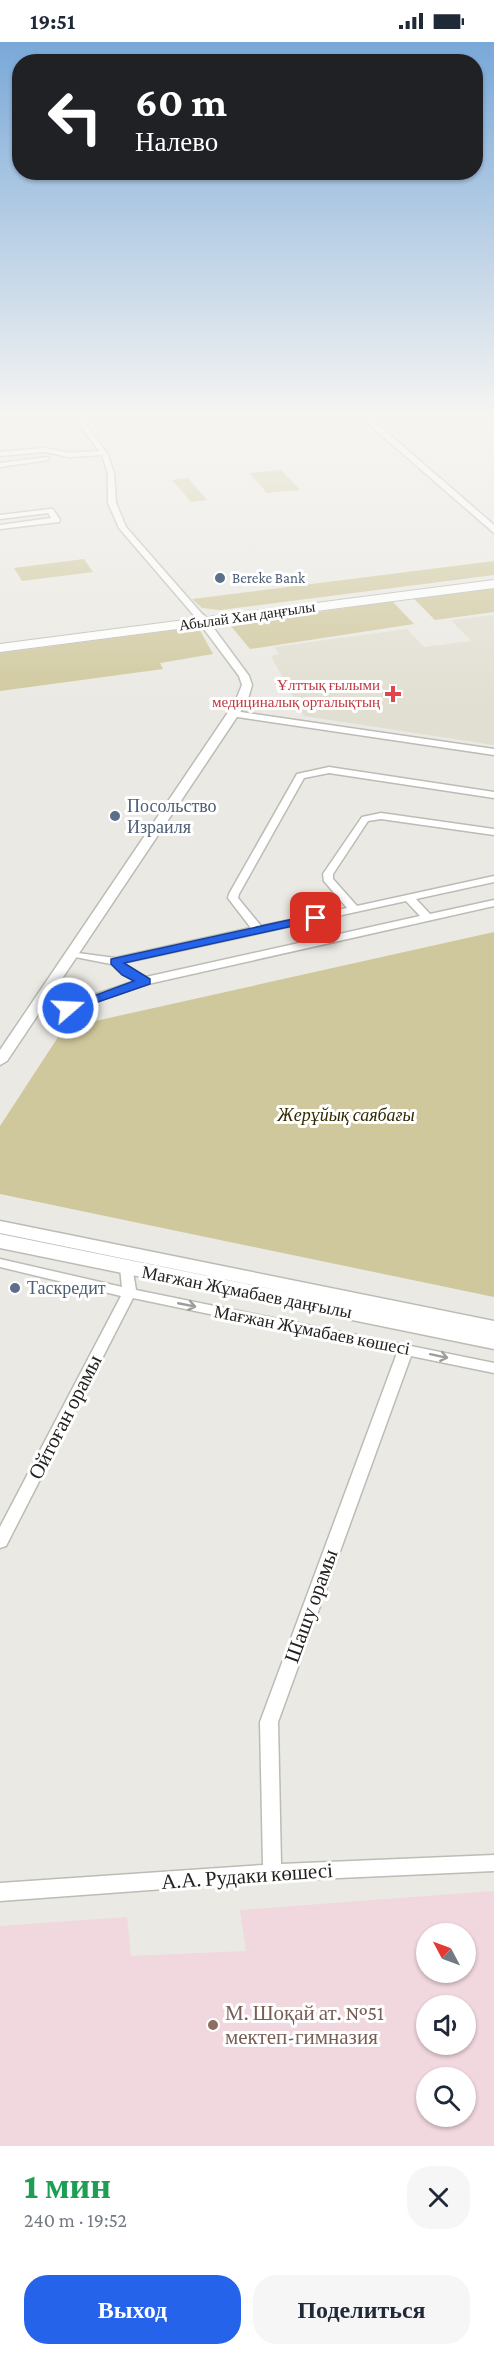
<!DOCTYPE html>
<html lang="ru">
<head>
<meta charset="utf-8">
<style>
  :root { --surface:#fff; --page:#f6f6f7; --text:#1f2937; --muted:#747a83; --accent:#2563eb }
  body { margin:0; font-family:"Crimson Pro",serif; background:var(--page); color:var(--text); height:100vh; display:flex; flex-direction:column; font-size:22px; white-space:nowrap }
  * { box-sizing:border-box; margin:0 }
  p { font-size:20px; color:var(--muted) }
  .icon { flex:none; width:33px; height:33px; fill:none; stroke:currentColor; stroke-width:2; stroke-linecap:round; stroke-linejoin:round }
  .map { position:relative; height:2104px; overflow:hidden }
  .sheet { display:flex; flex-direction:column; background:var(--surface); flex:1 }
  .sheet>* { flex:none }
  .top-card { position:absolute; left:12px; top:12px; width:471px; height:126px; border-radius:24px; box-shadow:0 2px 4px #0004; background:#202124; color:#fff; overflow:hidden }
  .needle { width:39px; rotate:311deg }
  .tools { position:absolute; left:416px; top:1881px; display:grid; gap:12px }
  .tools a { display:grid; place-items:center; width:60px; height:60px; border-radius:50%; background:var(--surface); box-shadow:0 2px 4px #0004; font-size:30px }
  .pin { position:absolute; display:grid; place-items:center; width:51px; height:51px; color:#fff; margin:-26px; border-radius:12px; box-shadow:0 3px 9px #0006 }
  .me { position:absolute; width:66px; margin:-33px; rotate:71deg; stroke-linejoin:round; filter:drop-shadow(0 0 4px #0008) }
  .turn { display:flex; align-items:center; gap:21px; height:126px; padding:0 24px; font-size:27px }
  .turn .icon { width:78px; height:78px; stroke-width:2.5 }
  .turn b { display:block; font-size:42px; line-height:51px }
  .round { display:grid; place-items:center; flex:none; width:63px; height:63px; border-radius:24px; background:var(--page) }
  .overview { display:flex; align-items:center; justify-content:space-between; height:102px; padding:0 24px }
  h1 { font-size:36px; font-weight:800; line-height:45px; color:#1e9e55 }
  .cta { display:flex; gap:12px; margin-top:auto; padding:12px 24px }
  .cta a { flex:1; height:69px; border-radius:24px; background:var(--accent); color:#fff; font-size:24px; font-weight:800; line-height:69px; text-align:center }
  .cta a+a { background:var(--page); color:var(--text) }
  .status { display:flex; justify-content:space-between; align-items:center; height:42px; padding:0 30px; background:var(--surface); direction:ltr }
  .status svg { height:16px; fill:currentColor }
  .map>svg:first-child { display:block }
  .built { fill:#e1dfd1 }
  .industrial { fill:#f1d7de; fill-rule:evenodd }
  .green { fill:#cfc89d }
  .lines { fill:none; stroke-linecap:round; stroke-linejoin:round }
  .minor-casing { stroke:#bcbcb5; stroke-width:3 }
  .tertiary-casing { stroke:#bcbcb5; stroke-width:3 }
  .secondary-casing { stroke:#bcbcb5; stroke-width:3 }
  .primary-casing { stroke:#bcbcb5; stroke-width:2 }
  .minor { fill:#fff; fill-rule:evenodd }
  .tertiary { fill:#fff; fill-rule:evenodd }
  .secondary { fill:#fff; fill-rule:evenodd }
  .primary { fill:#fff; fill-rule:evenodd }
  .oneway { stroke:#9c9c9b }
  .route { fill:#2563eb; stroke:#184099; stroke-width:1.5 }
  .service-dot { fill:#5c6f8a; stroke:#fff; stroke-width:2 }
  .health-dot { fill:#e0444e; stroke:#fff; stroke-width:2 }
  .education-dot { fill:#8d6e63; stroke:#fff; stroke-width:2 }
  .labels { text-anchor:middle; stroke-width:6; stroke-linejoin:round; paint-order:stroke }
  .far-service-label { font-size:15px; fill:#4e5e75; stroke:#fff; text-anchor:start }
  .far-street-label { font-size:15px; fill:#232220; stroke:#fff }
  .far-health-label { font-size:15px; fill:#be3a42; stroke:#fff; text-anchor:end }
  .service-label { font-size:18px; fill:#4e5e75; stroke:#fff; text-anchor:start }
  .park-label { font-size:18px; font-style:italic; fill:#302900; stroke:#fff }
  .street-label { font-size:18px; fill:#232220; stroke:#fff }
  .near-street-label { font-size:21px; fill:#232220; stroke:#fff }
  .near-education-label { font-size:21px; fill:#785e54; stroke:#fff; text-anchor:start }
</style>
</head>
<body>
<div class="status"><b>19:51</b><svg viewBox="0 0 49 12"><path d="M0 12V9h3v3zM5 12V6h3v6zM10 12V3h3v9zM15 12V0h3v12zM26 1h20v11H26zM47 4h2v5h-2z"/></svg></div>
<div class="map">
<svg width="494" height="2104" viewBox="0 0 494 2104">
  <rect width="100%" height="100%" fill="#eae9e3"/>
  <path class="built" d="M 494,573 L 494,703 L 304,674 L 271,614 L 279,612 L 274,605 L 407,587 L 424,605 L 471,599 L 451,578 Z"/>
  <path class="industrial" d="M 494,1849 L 494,2104 L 0,2104 L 0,1884 L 127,1875 L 131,1914 L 246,1909 L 240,1868 ZM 426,1892 L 465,1892 L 465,1930 L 426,1930 ZM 426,1964 L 465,1964 L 465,2002 L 426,2002 ZM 426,2036 L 465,2036 L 465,2074 L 426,2074 Z"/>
  <g class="green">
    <path d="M 281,428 L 300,448 L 267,451 L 249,431 Z"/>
    <path d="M 188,436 L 207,458 L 191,460 L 172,438 Z"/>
    <path d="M 84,517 L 93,530 L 22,539 L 14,526 Z"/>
    <path d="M 494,519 L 494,533 L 220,568 L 202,566 L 192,557 Z"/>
    <path d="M 494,546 L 494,570 L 435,578 L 414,557 Z"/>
    <path d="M 392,559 L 414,582 L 250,607 L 230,583 Z"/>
    <path d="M 198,585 L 213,612 L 160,621 L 163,627 L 0,649 L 0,611 Z"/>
    <path d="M 494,890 L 494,1255 L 0,1152 L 0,1084 L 64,986 Z"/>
  </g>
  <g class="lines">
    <defs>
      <g id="minor">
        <path d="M 72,372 L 79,372 L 108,413 L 114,432 L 116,461 L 126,485 L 203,573 L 203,577 L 197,577 L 119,486 L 108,461 L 108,432 L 102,413 L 69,415 L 45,410 L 0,414 L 0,410 L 45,406 L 69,411 L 99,409 Z"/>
        <path d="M 47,415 L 49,416 L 49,418 L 0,425 L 0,421 Z"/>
        <path d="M 50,467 L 53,467 L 60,478 L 59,480 L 0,487 L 0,483 L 51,476 L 48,471 L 0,477 L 0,473 Z"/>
        <path d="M 234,669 L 494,707 L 494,713 L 231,674 L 230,672 Z"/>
        <path d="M 329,725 L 494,750 L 494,756 L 329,731 L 304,736 L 239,852 L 238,856 L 261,884 L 347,866 L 324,839 L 323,832 L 362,775 L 381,771 L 494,787 L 494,793 L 381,777 L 368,779 L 333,832 L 333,837 L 357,864 L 494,834 L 494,840 L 416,857 L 430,872 L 494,858 L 494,864 L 148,942 L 68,969 L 35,964 L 33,962 L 35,960 L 39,959 L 67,962 L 135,939 L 122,932 L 111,922 L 70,914 L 69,912 L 70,910 L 115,916 L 251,886 L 228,856 L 229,852 L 297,732 ZM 406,859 L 420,874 L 146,935 L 130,928 L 123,921 Z"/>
        <path d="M 0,1217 L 122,1245 L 120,1226 L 122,1223 L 132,1223 L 136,1248 L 494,1321 L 494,1331 L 411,1314 L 278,1680 L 281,1822 L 494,1813 L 494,1829 L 272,1839 L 0,1859 L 0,1841 L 263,1823 L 260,1680 L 397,1311 L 133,1256 L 6,1504 L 0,1506 L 0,1485 L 121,1254 L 0,1225 Z"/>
      </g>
      <g id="tertiary">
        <path d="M 357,372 L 366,372 L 494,483 L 494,491 Z"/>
        <path d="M 196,573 L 204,573 L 249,634 L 252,643 L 247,660 L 7,1019 L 0,1023 L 0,1008 L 235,660 L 242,643 L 239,634 L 195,575 Z"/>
      </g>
      <path id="secondary" d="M 0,1179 L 494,1279 L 494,1307 L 0,1206 L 0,1192 L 296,1252 L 0,1191 Z"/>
      <path id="primary" d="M 494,538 L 494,546 L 0,610 L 0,602 Z"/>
    </defs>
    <use href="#minor" class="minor-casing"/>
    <use href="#tertiary" class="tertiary-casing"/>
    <use href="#secondary" class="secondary-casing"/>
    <use href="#primary" class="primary-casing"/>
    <use href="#minor" class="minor"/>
    <use href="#tertiary" class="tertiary"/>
    <use href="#secondary" class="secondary"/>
    <use href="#primary" class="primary"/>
  </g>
  <defs><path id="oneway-shaft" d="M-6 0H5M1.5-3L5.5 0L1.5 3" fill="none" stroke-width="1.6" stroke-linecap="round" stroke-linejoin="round" transform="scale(1.5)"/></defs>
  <g class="oneway">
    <use href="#oneway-shaft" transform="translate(187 1263) rotate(11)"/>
    <use href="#oneway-shaft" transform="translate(439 1314) rotate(12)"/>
  </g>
  <linearGradient id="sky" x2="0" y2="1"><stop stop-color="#79a8d8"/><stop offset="0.56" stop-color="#f6f5f2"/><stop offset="1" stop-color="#f6f5f2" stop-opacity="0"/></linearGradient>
  <rect width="494" height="667" fill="url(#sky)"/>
  <path class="route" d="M 316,872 L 322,876 L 320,878 L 124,921 L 150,937 L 150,942 L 72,969 L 63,969 L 61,966 L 134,939 L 122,933 L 111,922 L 111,917 Z"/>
  <g class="service-dot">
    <circle cx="220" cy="536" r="6"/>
    <circle cx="115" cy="774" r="6"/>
    <circle cx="15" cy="1246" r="6"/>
  </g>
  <path class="health-dot" d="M390 643h6v6h6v6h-6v6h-6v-6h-6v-6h6z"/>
  <circle class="education-dot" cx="213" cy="1983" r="6"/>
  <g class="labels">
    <g class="far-service-label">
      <text x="232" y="541">Bereke Bank</text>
    </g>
    <g class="far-street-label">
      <text transform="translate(247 574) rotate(-8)" y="5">Абылай Хан даңғылы</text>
    </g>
    <g class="far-health-label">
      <text x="380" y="648">Ұлттық ғылыми<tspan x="380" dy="17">медициналық орталықтың</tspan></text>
    </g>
    <g class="service-label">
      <text x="127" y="770">Посольство<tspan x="127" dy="21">Израиля</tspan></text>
      <text x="27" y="1252">Таскредит</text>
    </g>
    <g class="park-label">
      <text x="346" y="1079">Жерұйық саябағы</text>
    </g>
    <g class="street-label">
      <text transform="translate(247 1250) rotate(11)" y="6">Мағжан Жұмабаев даңғылы</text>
      <text transform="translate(312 1288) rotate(11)" y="6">Мағжан Жұмабаев көшесі</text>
    </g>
    <g class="near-street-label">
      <text transform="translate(65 1375) rotate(-63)" y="7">Ойтоған орамы</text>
      <text transform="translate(311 1564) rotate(-70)" y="7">Шашу орамы</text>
      <text transform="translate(247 1834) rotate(-4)" y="7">А.А. Рудаки көшесі</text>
    </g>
    <g class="near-education-label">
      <text x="225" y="1978">М. Шоқай ат. №51<tspan x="225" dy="24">мектеп-гимназия</tspan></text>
    </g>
  </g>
</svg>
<div class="tools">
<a><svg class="needle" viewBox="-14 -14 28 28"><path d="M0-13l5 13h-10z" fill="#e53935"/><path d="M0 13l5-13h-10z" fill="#747a83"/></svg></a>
<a><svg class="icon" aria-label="sound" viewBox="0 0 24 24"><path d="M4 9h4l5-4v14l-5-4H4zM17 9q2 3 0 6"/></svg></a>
<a><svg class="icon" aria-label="search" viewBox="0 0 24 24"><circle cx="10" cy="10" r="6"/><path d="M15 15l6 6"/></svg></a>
</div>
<div class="pin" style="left:316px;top:876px;background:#d93025"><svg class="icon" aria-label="arrive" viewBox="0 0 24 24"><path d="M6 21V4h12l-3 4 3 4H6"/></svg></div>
<svg class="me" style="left:68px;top:966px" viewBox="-20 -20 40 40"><circle r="17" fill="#2563eb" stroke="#fff" stroke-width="3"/><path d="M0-11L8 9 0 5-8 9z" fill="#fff"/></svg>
<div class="top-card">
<div class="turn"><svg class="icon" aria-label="left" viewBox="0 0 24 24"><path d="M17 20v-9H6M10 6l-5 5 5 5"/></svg><div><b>60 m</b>Налево</div></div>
</div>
</div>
<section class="sheet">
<div class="overview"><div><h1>1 мин</h1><p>240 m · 19:52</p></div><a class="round"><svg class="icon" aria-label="close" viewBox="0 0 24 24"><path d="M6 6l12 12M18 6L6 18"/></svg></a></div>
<div class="cta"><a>Выход</a><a>Поделиться</a></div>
</section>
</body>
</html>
